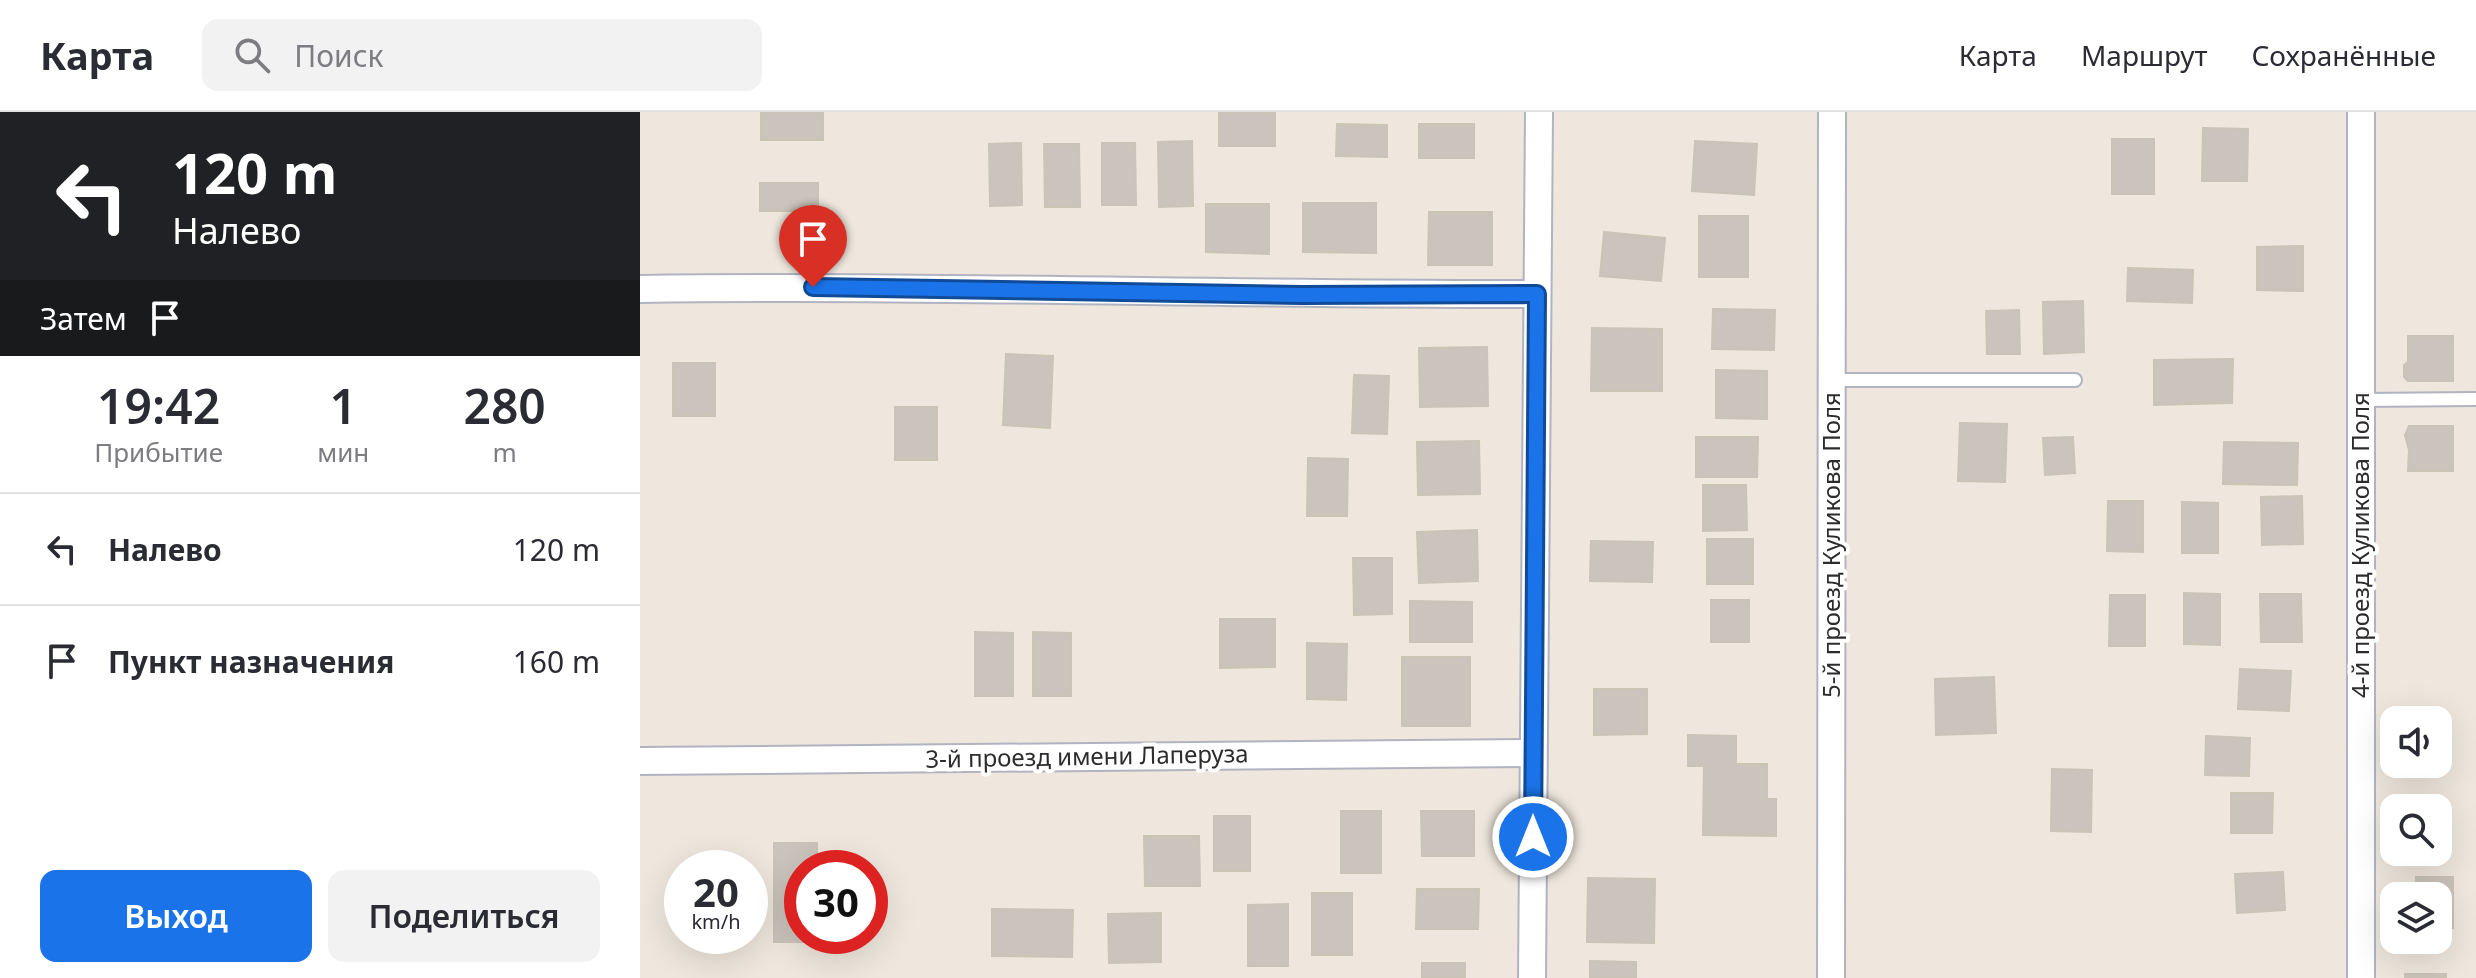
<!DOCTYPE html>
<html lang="ru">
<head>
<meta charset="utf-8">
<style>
  :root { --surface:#fff; --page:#f2f2f3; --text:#2b2b33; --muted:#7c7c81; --line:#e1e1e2; --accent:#1a73e8 }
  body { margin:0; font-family:"Noto Sans",sans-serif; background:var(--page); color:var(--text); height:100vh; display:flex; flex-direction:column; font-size:30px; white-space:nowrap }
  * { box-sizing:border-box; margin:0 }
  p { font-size:26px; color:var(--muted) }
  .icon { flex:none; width:44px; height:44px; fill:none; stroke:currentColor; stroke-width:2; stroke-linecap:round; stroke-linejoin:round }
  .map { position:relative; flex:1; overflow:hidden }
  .drawer { display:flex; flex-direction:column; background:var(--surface); width:640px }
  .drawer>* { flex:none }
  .top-card { background:#202124; color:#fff; overflow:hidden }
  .fabs { position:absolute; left:1740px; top:594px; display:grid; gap:16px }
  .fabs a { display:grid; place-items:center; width:72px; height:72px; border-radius:16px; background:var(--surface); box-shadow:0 8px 32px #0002; font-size:40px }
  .speed { position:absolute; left:24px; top:738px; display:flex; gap:16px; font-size:40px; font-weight:700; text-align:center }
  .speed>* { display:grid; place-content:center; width:104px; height:104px; border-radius:50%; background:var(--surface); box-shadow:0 8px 32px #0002; line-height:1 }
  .speed small { font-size:20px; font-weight:400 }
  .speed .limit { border:12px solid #d22; background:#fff; color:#111 }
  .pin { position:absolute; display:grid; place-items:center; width:68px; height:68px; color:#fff; margin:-82px -34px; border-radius:50% 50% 50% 0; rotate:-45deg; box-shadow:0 0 8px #0007 }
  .pin .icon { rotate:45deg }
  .me { position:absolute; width:88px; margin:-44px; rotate:0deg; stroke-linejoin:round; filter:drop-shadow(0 0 6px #0008) }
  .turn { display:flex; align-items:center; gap:28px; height:168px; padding:0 40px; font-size:36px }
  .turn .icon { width:104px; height:104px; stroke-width:2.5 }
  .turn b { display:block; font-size:56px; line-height:68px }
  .then { display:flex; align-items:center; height:76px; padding:0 40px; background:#0003; gap:16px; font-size:30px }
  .eta { display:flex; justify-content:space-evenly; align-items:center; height:136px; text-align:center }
  .eta b { font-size:48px; font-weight:600; line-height:56px }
  .cta { display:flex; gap:16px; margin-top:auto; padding:16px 40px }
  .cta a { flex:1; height:92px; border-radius:16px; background:var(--accent); color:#fff; font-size:32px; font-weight:600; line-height:92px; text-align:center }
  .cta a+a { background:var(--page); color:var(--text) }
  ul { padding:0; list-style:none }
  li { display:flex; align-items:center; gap:24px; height:112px; padding:0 40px; border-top:2px solid var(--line) }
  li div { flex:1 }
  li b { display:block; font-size:30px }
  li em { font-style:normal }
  header { display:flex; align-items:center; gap:48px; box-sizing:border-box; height:112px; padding:0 40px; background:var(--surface); border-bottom:2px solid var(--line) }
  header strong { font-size:38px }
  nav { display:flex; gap:44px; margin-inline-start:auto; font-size:28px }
  .search { width:560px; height:72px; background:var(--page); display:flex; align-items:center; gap:20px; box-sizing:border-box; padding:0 28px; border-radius:16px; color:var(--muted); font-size:30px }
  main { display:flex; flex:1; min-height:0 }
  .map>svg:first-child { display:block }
  .building { fill:#cac4bc; stroke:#cbc3b6; stroke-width:2 }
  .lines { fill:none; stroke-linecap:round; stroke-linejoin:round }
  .lane-casing { stroke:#b1b3c1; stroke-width:16 }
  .street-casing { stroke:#b1b3c1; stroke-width:30 }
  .lane { stroke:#fff; stroke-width:12 }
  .street { stroke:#fff; stroke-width:26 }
  .route-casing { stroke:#114b97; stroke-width:20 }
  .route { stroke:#1a73e8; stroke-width:14 }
  .labels { text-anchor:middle; stroke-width:8; stroke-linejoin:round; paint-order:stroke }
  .street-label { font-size:24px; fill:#2c2c2c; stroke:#fff }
</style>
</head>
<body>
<header>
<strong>Карта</strong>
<div class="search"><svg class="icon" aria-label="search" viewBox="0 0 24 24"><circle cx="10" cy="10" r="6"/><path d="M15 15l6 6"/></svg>Поиск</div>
<nav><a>Карта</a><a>Маршрут</a><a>Сохранённые</a></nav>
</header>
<main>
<section class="drawer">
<div class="top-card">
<div class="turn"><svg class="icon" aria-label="left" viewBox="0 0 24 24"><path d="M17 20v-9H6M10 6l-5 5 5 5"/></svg><div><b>120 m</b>Налево</div></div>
<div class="then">Затем<svg class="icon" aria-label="arrive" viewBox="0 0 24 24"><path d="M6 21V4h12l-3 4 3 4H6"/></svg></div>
</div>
<div class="eta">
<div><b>19:42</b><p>Прибытие</p></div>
<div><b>1</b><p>мин</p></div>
<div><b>280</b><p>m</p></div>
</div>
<ul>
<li><svg class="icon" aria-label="left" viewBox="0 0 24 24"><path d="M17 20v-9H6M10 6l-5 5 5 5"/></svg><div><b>Налево</b></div><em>120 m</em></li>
<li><svg class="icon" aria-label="arrive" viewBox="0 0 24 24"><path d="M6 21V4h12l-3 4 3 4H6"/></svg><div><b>Пункт назначения</b></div><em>160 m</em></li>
</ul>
<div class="cta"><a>Выход</a><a>Поделиться</a></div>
</section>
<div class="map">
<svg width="1836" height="866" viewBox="0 0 1836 866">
  <rect width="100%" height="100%" fill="#efe7dd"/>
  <g class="building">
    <rect x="121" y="0" width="62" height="28"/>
    <rect x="579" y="0" width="56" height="34"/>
    <path d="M 697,12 L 747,13 L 747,45 L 696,44 Z"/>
    <rect x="779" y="12" width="55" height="34"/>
    <path d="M 1563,16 L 1608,17 L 1607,69 L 1562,69 Z"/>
    <rect x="1472" y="27" width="42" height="55"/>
    <path d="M 552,29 L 553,94 L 519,95 L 518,30 Z"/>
    <path d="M 1055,29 L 1117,32 L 1114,83 L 1052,79 Z"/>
    <path d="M 381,31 L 382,93 L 350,94 L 349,32 Z"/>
    <path d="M 462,31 L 495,31 L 496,93 L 462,93 Z"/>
    <path d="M 404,32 L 439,32 L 440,95 L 405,95 Z"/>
    <rect x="120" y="71" width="58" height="28"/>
    <path d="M 663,91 L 736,91 L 736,141 L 663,140 Z"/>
    <path d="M 566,92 L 629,92 L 629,142 L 566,140 Z"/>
    <path d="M 789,100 L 852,100 L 852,153 L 788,153 Z"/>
    <rect x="1059" y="104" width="49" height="61"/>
    <path d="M 964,120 L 1025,126 L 1021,169 L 960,164 Z"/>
    <path d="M 1663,134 L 1663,179 L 1617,178 L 1617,135 Z"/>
    <path d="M 1488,156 L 1553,158 L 1552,191 L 1487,189 Z"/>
    <path d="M 1443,189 L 1444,240 L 1404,242 L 1403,190 Z"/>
    <path d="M 1073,197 L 1135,198 L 1134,238 L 1072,237 Z"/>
    <path d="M 1379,198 L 1380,242 L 1347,242 L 1346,199 Z"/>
    <path d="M 952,216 L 1022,217 L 1022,279 L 951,279 Z"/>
    <path d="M 1768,224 L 1813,224 L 1813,269 L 1768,269 L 1764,265 L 1764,253 L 1768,250 Z"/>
    <path d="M 847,235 L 848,294 L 780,295 L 779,236 Z"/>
    <path d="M 366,242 L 413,244 L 410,316 L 363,313 Z"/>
    <path d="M 1593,247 L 1592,291 L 1514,293 L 1514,248 Z"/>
    <rect x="33" y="251" width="42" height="53"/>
    <path d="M 1076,258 L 1127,259 L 1127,307 L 1076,306 Z"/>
    <path d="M 714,263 L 749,264 L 747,322 L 712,321 Z"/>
    <rect x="255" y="295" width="42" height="53"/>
    <path d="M 1320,311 L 1367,312 L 1365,370 L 1318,369 Z"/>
    <path d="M 1769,314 L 1813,314 L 1813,359 L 1768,359 L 1769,338 L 1765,323 Z"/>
    <path d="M 1056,325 L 1118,325 L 1117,365 L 1056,365 Z"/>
    <path d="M 1433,325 L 1435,361 L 1405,363 L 1403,326 Z"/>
    <path d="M 839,329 L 840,382 L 778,383 L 777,330 Z"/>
    <path d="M 1584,330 L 1658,331 L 1657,373 L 1583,372 Z"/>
    <path d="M 668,346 L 708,347 L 707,404 L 667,404 Z"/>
    <path d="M 1063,373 L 1106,373 L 1107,418 L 1063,419 Z"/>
    <path d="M 1662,384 L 1663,432 L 1622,433 L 1621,385 Z"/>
    <path d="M 1468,389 L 1503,389 L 1503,440 L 1467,439 Z"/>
    <path d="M 1542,390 L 1578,391 L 1578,441 L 1542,441 Z"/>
    <path d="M 837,418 L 838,469 L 779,471 L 777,420 Z"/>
    <rect x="1067" y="427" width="46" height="45"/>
    <path d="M 951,429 L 1013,430 L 1012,470 L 950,469 Z"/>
    <path d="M 713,446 L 752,446 L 752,502 L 714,503 Z"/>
    <path d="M 1544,481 L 1580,482 L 1580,533 L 1544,532 Z"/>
    <path d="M 1620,482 L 1661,482 L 1662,530 L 1621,530 Z"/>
    <path d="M 1470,483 L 1505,483 L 1505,534 L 1469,534 Z"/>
    <rect x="1071" y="488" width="38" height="42"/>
    <path d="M 770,489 L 832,490 L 832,530 L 770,530 Z"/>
    <path d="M 580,507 L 635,507 L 635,555 L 580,556 Z"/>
    <path d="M 335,520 L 373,521 L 373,584 L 335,584 Z"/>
    <path d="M 393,520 L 431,521 L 431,584 L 393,584 Z"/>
    <path d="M 667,531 L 707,532 L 706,588 L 667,587 Z"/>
    <rect x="762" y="545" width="68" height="69"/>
    <path d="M 1600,557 L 1651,559 L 1649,599 L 1598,597 Z"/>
    <path d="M 1354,565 L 1356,621 L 1296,623 L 1295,567 Z"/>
    <path d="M 954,577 L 1007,577 L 1007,622 L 954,623 Z"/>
    <path d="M 1048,623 L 1096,624 L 1096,652 L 1127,652 L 1127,687 L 1136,687 L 1136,724 L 1063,723 L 1064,654 L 1048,654 Z"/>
    <path d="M 1566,624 L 1610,626 L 1609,664 L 1565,663 Z"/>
    <path d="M 1412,657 L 1452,658 L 1451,720 L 1411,719 Z"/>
    <path d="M 1591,681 L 1633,681 L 1632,721 L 1591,721 Z"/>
    <rect x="701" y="699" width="40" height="62"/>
    <path d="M 781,699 L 834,699 L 834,744 L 782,744 Z"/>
    <rect x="574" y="704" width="36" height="55"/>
    <path d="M 504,724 L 559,724 L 560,774 L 505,774 Z"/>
    <path d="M 134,731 L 177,731 L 177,756 L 162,756 L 162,824 L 177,824 L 177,830 L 134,830 Z"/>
    <path d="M 1643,760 L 1645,798 L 1597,801 L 1595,762 Z"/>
    <path d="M 1776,765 L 1813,765 L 1813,816 L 1798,816 L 1798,784 L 1776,784 Z"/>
    <path d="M 948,766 L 1015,767 L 1014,831 L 947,830 Z"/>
    <path d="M 777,777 L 839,777 L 838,817 L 776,817 Z"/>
    <rect x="672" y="781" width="40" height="62"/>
    <path d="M 648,792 L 648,854 L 608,854 L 608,793 Z"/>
    <path d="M 352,797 L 433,798 L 432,845 L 352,844 Z"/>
    <path d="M 521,801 L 521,850 L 469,851 L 468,802 Z"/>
    <path d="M 950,849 L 996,850 L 996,866 L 950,866 Z"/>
    <rect x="782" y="851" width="43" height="15"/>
    <rect x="1765" y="862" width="41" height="4"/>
  </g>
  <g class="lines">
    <defs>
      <g id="lane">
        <path d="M 1192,268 L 1435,268"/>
        <path d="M 1721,288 L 1836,287"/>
      </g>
      <g id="street">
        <path d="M 1721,0 L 1721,866"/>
        <path d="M 0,177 C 299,173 598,183 897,182"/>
        <path d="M 0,649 L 893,641"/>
        <path d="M 892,866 L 899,0"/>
        <path d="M 1191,866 L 1192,0"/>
      </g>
    </defs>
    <use href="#lane" class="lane-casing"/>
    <use href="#street" class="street-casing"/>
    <use href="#lane" class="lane"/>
    <use href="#street" class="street"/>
  </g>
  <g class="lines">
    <defs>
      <path id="route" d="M 173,175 L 662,183 L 897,182 L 893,725"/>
    </defs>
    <use href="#route" class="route-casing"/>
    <use href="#route" class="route"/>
  </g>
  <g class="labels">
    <g class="street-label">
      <text transform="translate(1192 433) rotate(-90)" y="8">5-й проезд Куликова Поля</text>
      <text transform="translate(1721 433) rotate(-90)" y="8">4-й проезд Куликова Поля</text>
      <text transform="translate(447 645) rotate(-1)" y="8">3-й проезд имени Лаперуза</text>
    </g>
  </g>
</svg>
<div class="fabs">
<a><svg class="icon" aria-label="sound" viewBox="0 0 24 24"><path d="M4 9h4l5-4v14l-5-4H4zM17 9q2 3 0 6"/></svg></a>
<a><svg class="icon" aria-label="search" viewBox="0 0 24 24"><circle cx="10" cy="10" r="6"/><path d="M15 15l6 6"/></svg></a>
<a><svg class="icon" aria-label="layers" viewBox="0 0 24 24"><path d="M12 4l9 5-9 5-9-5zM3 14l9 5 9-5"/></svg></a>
</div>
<div class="speed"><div>20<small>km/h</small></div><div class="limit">30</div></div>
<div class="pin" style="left:173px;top:175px;background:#d93025"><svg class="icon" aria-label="arrive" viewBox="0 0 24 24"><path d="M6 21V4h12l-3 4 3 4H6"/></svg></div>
<svg class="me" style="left:893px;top:725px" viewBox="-20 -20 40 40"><circle r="17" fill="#1a73e8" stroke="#fff" stroke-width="3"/><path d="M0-11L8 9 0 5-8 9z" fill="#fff"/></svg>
</div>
</main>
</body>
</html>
